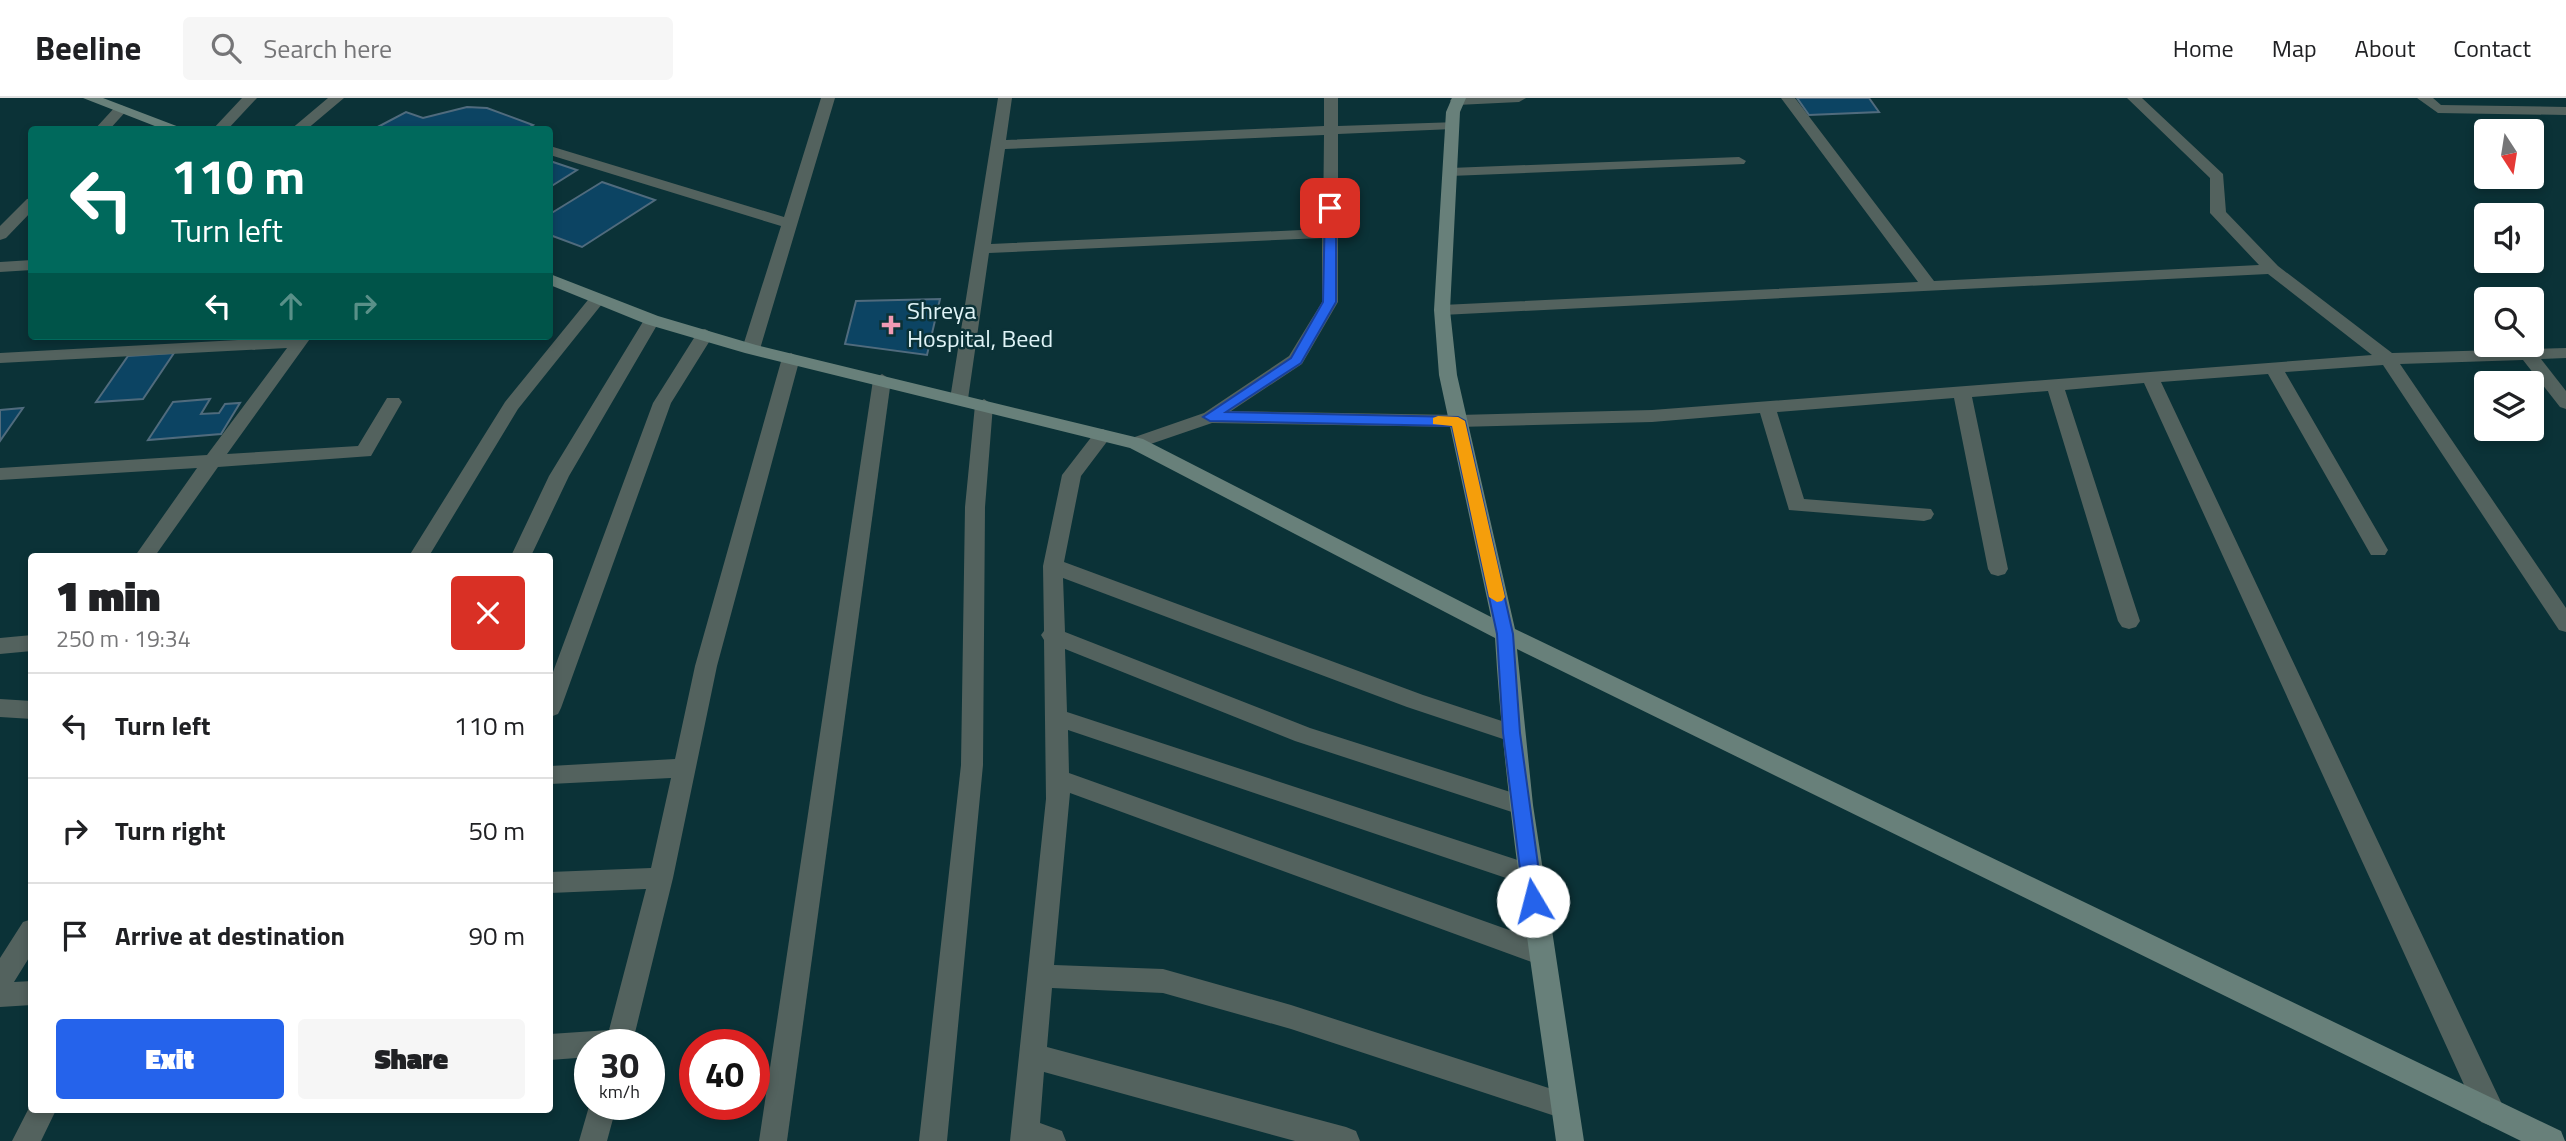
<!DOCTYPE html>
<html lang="en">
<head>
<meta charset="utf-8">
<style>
  :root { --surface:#fff; --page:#f6f6f6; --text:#202124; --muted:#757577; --line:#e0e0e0; --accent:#2563eb }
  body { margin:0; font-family:"Titillium Web",sans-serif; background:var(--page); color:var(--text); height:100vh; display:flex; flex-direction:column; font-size:26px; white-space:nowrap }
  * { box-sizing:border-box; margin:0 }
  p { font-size:23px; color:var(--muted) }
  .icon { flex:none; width:38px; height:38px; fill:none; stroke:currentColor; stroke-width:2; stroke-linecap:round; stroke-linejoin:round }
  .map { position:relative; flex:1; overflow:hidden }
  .details { position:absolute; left:28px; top:455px; width:525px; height:560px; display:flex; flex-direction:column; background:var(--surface); border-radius:7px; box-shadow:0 4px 10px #0003 }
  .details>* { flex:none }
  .hud { position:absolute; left:28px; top:28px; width:525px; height:214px; border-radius:7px; box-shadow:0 4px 10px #0003; background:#00695c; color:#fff; overflow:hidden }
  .needle { width:46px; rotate:168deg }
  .tools { position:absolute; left:2474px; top:21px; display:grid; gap:14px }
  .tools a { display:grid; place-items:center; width:70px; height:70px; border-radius:7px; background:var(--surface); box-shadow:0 4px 10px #0003; font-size:35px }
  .speed { position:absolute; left:574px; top:931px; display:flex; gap:14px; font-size:35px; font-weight:700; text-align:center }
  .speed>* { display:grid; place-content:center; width:91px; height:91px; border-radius:50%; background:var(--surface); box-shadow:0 4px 10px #0003; line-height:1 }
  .speed small { font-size:18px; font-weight:400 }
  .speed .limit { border:10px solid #d22; background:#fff; color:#111 }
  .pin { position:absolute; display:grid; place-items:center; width:60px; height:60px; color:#fff; margin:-30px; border-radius:14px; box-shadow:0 4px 10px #0006 }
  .me { position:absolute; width:77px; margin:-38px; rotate:352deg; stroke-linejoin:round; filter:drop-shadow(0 0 5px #0008) }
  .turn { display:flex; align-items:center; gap:24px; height:147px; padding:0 28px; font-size:32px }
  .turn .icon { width:91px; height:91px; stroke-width:2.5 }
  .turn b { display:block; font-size:49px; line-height:60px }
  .lanes { display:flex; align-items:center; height:66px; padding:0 28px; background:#0003; justify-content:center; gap:35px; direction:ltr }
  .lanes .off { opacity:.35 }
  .round { display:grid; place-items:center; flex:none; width:74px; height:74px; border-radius:7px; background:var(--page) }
  .head { display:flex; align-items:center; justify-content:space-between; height:119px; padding:0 28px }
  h1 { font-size:42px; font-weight:800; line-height:52px }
  .cta { display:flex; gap:14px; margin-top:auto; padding:14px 28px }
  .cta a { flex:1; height:80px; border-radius:7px; background:var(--accent); color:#fff; font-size:28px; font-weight:800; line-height:80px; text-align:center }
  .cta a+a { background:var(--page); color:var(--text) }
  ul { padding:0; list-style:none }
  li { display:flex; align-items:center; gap:21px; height:105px; padding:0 28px; border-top:2px solid var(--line) }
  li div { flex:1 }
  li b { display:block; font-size:26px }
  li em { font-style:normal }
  header { display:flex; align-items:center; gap:42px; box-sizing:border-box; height:98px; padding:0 35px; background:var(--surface); border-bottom:2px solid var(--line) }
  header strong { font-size:33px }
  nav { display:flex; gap:38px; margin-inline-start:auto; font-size:24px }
  .search { width:490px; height:63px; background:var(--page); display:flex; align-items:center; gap:18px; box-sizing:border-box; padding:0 24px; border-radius:7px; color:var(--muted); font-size:26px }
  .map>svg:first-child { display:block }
  .building { fill:#0c4463; stroke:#506b7d; stroke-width:2 }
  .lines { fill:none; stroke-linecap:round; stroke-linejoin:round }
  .street { fill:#53625e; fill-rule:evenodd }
  .secondary { fill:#68807a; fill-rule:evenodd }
  .route { fill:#2563eb; stroke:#184099; stroke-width:2 }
  .slow { fill:#f59e0b }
  .poi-dot { fill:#f19ab3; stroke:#0b3237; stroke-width:2.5 }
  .labels { text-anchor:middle; stroke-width:5; stroke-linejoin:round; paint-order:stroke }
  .poi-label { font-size:24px; fill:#e0f4f7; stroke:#0b3237; text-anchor:start }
</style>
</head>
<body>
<header>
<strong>Beeline</strong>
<div class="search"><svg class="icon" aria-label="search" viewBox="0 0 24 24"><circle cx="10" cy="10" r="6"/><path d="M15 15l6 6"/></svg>Search here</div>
<nav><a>Home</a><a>Map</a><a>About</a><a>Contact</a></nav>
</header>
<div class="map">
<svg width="2566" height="1043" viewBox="0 0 2566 1043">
  <rect width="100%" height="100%" fill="#0b3237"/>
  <g class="building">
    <path d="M 1797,0 L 1869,0 L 1879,14 L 1809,17 Z"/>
    <path d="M 467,9 L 487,10 L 533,27 L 525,32 L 372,32 L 406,14 L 423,20 Z"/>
    <path d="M 550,63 L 577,72 L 550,89 Z"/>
    <path d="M 602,84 L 655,102 L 582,149 L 550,137 L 550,116 Z"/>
    <path d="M 940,201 L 927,257 L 845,246 L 856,203 Z"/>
    <path d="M 174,255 L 143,301 L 96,304 L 128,258 Z"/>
    <path d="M 210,301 L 201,316 L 219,315 L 225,306 L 240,305 L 221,336 L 148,342 L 173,304 Z"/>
    <path d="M 23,310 L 0,343 L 0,312 Z"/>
  </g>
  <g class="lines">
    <g class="street">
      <path d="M 242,0 L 257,0 L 227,32 L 212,32 Z"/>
      <path d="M 328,0 L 344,0 L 306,32 L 290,32 Z"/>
      <path d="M 821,0 L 835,0 L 760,251 L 751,256 L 742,251 L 781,128 L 550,57 L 550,48 L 784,119 Z"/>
      <path d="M 998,0 L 1012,0 L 1006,42 L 1324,28 L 1324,0 L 1338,0 L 1338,28 L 1458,24 L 1458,30 L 1453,31 L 1338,36 L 1338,204 L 1302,266 L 1231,313 L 1458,317 L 1652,312 L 2372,257 L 2268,176 L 1442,217 L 1434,212 L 1442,207 L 1918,184 L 1781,0 L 1795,0 L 1934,183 L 2259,167 L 2210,115 L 2210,80 L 2127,0 L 2142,0 L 2223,76 L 2226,114 L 2278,168 L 2392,255 L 2566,250 L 2566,260 L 2541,261 L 2566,293 L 2566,311 L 2560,309 L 2523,262 L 2400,266 L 2566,510 L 2566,534 L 2559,532 L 2383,267 L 2285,274 L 2388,452 L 2385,457 L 2371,457 L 2268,276 L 2161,284 L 2501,1004 L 2505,1014 L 2501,1024 L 2491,1028 L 2481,1024 L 2144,285 L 2065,292 L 2140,523 L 2136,529 L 2129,531 L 2122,529 L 2118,523 L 2048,293 L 1972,299 L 2008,471 L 2005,476 L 1998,478 L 1991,476 L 1988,471 L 1954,300 L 1777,314 L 1804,401 L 1931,411 L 1934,416 L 1931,421 L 1924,423 L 1789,412 L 1760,315 L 1652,324 L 1458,329 L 1212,325 L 1136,351 L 1129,349 L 1127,345 L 1129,341 L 1204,315 L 1289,258 L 1322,204 L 1322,140 L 989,155 L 968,301 L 959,307 L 953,305 L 950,301 ZM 1324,37 L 1323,131 L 991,146 L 1005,51 Z"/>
      <path d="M 1452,0 L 1526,0 L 1519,4 L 1457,7 L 1450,3 Z"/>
      <path d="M 2417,0 L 2433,0 L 2441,7 L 2566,9 L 2566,17 L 2438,15 Z"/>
      <path d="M 121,7 L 128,11 L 109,32 L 94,32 L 116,8 Z"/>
      <path d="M 1739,59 L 1746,63 L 1744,66 L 1450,78 L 1443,74 L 1450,70 Z"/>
      <path d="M 32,100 L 32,113 L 6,140 L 0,142 L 0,128 L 27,101 Z"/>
      <path d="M 32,162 L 32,172 L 0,174 L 0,164 Z"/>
      <path d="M 598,196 L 606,201 L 518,311 L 429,458 L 409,458 L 505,304 L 592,197 Z"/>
      <path d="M 652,217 L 660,222 L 569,378 L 531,458 L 511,458 L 549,378 L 644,222 Z"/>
      <path d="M 705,231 L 714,236 L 671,305 L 561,610 L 558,616 L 550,619 L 550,582 L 653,305 L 699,232 Z"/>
      <path d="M 312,238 L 227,356 L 358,348 L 387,300 L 399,300 L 402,304 L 371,358 L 218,369 L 155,458 L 135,458 L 197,370 L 0,382 L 0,370 L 207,357 L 287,250 L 0,265 L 0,255 Z"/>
      <path d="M 791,255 L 800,260 L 717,568 L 673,780 L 632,947 L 590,947 L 590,959 L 550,962 L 550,936 L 609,932 L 646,791 L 550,795 L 550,774 L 651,770 L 671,680 L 550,686 L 550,668 L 675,661 L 695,568 L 782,260 Z"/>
      <path d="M 882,276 L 891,282 L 787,1043 L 759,1043 L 873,282 Z"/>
      <path d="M 984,301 L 993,307 L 985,409 L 983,667 L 947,1043 L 919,1043 L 961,667 L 965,409 L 975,307 Z"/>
      <path d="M 1103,331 L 1112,337 L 1081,378 L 1064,464 L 1423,597 L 1520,629 L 1523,635 L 1520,641 L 1512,644 L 1407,609 L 1063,480 L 1065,534 L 1310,630 L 1529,700 L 1533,707 L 1529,714 L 1521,717 L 1295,643 L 1065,551 L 1067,614 L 1530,766 L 1539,770 L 1542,777 L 1539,784 L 1530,788 L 1068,632 L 1069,675 L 1540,843 L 1549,847 L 1553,855 L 1549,863 L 1540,867 L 1070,695 L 1054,867 L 1163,871 L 1291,907 L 1564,995 L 1574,998 L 1578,1008 L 1574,1018 L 1564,1021 L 1291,931 L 1163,895 L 1052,890 L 1047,949 L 1346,1029 L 1356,1033 L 1360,1043 L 1295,1043 L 1044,974 L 1040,1025 L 1062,1033 L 1066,1043 L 1010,1043 L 1046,701 L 1044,542 L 1041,537 L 1044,533 L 1043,468 L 1062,377 L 1096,333 Z"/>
      <path d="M 32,537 L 32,553 L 0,556 L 0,540 Z"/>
      <path d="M 0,601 L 32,603 L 32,621 L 0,619 Z"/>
      <path d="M 32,821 L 32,855 L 14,884 L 32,883 L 32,907 L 0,909 L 0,860 L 23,824 Z"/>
      <path d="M 32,1004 L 32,1012 L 56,1012 L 41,1043 L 12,1043 Z"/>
      <path d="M 590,1005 L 617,1006 L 607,1043 L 579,1043 Z"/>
    </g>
    <g class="secondary">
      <path d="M 83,0 L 103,0 L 187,32 L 165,32 Z"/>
      <path d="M 1452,0 L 1466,0 L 1460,14 L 1450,212 L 1457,277 L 1515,531 L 2561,1033 L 2565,1043 L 2521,1043 L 1517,551 L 1533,707 L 1584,1043 L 1556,1043 C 1533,876 1505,709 1495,540 L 1130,350 L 745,255 L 646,226 L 550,187 L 550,176 L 658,218 L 756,247 L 1143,341 L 1491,519 L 1439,277 L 1434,212 L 1446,14 Z"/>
    </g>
  </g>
  <path class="route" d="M 1330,106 L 1336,110 L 1336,204 L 1301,265 L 1226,314 L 1458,319 L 1465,323 L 1513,536 L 1520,635 L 1543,803 L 1540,809 L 1533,811 L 1527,809 L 1524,803 L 1503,635 L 1497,536 L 1452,328 L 1210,323 L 1203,319 L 1291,260 L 1323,204 L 1325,110 Z"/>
  <path class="slow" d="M 1438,318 L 1458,319 L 1465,323 L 1505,499 L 1502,503 L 1497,504 L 1489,499 L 1452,328 L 1433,326 L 1433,320 Z"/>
  <path class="poi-dot" d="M887.5 216.5h7v7h7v7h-7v7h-7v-7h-7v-7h7z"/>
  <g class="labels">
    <g class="poi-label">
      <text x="907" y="221">Shreya<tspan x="907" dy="28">Hospital, Beed</tspan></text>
    </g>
  </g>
</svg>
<div class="tools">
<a><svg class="needle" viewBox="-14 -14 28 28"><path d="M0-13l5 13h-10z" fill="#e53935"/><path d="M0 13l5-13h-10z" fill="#757577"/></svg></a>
<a><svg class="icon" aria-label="sound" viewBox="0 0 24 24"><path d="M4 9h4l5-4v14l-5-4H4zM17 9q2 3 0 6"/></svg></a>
<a><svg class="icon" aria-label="search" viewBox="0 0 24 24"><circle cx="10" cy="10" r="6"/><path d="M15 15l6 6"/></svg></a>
<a><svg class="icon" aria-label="layers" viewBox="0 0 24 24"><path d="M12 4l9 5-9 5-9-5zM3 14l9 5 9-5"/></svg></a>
</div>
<div class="speed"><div>30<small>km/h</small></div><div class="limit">40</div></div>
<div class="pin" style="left:1330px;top:110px;background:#d93025"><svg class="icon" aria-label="arrive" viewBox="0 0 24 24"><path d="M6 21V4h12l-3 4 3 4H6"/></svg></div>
<svg class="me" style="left:1533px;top:803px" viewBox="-20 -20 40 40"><circle r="19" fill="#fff"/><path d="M0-13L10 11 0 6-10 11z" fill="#2563eb"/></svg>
<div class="hud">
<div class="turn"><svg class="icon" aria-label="left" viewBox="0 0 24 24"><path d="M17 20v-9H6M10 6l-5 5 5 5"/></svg><div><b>110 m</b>Turn left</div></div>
<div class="lanes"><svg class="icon" aria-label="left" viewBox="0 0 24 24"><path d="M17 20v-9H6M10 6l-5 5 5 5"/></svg><svg class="icon off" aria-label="ahead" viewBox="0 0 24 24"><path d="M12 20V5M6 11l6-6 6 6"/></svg><svg class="icon off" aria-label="right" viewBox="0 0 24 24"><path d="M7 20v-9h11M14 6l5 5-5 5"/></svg></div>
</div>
<section class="details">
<div class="head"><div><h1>1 min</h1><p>250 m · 19:34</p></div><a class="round" style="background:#d93025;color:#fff"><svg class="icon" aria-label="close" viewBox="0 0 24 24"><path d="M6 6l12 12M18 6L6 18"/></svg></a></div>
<ul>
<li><svg class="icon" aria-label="left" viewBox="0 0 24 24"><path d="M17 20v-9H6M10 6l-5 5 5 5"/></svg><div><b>Turn left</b></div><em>110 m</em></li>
<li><svg class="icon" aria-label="right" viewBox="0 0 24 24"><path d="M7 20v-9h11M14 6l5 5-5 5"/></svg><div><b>Turn right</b></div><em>50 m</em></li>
<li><svg class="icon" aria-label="arrive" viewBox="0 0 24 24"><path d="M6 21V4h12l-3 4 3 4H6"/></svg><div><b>Arrive at destination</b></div><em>90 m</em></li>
</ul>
<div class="cta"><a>Exit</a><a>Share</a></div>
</section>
</div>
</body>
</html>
